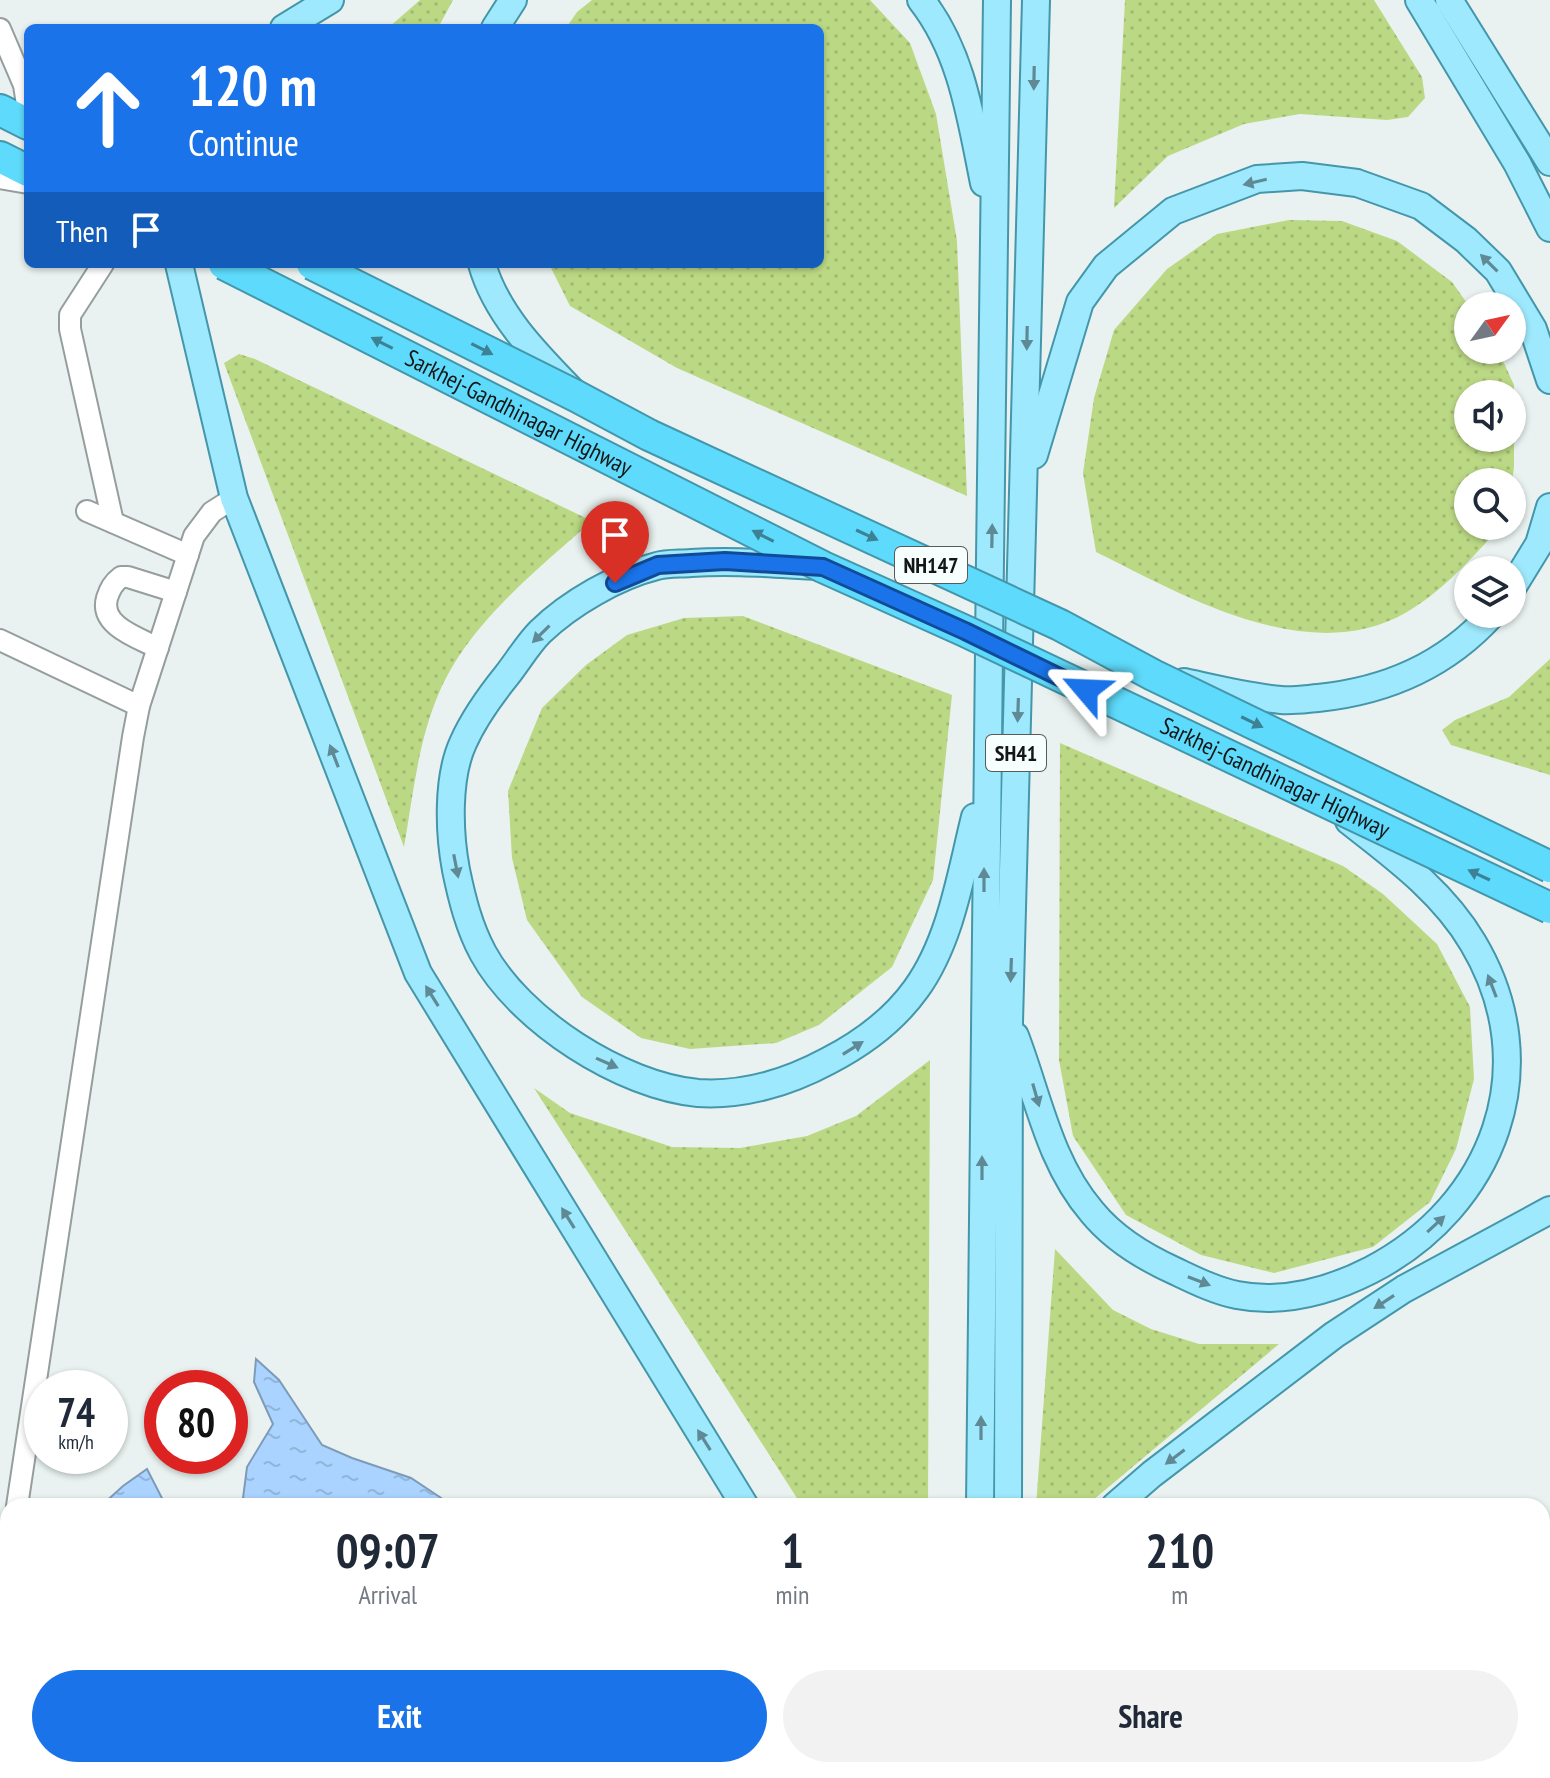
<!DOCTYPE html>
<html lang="en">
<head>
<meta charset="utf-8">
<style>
  :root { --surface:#fff; --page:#f2f2f3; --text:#1f2937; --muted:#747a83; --accent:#1a73e8 }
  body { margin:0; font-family:"PT Sans Narrow",sans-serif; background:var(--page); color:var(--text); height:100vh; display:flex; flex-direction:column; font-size:30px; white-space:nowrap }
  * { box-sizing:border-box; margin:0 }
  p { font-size:26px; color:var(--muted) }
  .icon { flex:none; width:44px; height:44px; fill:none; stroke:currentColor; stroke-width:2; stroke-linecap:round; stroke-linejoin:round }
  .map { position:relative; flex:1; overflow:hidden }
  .side { position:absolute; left:0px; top:1498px; width:1550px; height:280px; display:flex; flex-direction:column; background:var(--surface); border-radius:24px 24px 0 0; box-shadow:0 2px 6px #0004 }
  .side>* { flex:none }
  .guide { position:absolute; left:24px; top:24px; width:800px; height:244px; border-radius:12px; box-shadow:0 2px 6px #0004; background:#1a73e8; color:#fff; overflow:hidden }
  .needle { width:52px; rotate:57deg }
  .tools { position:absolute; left:1454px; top:292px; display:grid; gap:16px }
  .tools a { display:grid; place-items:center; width:72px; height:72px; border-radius:50%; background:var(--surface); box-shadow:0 2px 6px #0004; font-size:40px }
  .speed { position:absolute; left:24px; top:1370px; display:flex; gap:16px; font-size:40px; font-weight:700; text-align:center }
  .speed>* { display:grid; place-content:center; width:104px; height:104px; border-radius:50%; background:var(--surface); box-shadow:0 2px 6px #0004; line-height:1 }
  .speed small { font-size:20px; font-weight:400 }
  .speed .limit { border:12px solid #d22; background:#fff; color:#111 }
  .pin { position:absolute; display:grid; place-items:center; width:68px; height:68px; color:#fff; margin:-82px -34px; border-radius:50% 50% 50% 0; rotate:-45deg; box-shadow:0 0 8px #0007 }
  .pin .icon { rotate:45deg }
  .me { position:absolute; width:88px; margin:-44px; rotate:296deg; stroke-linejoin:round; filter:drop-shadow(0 0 6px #0008) }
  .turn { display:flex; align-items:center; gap:28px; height:168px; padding:0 32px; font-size:36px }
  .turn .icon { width:104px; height:104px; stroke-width:2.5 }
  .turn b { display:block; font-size:56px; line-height:68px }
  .then { display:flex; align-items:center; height:76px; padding:0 32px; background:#0003; gap:16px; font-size:30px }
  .eta { display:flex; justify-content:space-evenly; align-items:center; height:136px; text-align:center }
  .eta b { font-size:48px; font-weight:800; line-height:56px }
  .primary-button { display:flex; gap:16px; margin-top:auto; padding:16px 32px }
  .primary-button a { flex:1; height:92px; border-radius:48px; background:var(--accent); color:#fff; font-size:32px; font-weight:800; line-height:92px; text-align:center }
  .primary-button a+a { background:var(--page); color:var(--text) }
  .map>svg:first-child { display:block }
  .garden { fill:url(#garden-dots); fill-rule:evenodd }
  .water { fill:url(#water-ripples); stroke:#7d9bb9; stroke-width:2 }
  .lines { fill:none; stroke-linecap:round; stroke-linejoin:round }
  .minor-casing { stroke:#969e9d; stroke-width:24 }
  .major-casing { stroke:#4496ab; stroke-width:30 }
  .highway-casing { stroke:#4496ab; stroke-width:34 }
  .minor { stroke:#fff; stroke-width:20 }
  .major { stroke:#9ee9fd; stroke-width:26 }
  .highway { stroke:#5edbfc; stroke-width:30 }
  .highway-bridge-casing { stroke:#4496ab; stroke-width:34; stroke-linecap:butt }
  .highway-bridge { stroke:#5edbfc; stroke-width:30 }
  .oneway { fill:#5f8a95 }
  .oneway2 { fill:#3c8294 }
  .route-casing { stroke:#114b97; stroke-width:20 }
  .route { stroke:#1a73e8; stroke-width:14 }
  .labels { text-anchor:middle; stroke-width:6; stroke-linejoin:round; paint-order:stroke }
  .shield { fill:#f7fffe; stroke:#575c5b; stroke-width:2 }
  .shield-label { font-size:22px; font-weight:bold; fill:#131615 }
  .street-label { font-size:24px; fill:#131615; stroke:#f7fffe }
</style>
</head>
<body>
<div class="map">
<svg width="1550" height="1778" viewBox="0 0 1550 1778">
  <defs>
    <pattern id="garden-dots" width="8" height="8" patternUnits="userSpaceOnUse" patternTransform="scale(2)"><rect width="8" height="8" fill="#bbd984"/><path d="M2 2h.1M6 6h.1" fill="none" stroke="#a0ba71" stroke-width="1.8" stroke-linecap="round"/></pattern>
    <pattern id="water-ripples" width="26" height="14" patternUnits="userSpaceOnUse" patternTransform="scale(2)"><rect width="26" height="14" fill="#aad4ff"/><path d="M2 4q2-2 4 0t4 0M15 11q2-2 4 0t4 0" fill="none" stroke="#91b5da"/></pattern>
  </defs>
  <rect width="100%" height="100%" fill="#e9f2f0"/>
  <g class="garden">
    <path d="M 420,0 L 453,0 L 438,28 L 388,28 Z"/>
    <path d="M 592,0 L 870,0 L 910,43 L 936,114 L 957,241 L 967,496 L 677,368 L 570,306 L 549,264 L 820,264 L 820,28 L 566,28 L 577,12 Z"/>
    <path d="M 1125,0 L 1374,0 L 1422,77 L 1425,98 L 1408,117 L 1387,120 L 1300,114 L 1244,124 L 1168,156 L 1114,208 Z"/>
    <path d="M 1289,220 L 1342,221 L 1397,241 L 1452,282 L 1469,306 L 1468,350 L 1498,350 L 1514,385 L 1514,467 L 1512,482 L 1468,482 L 1468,526 L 1501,526 C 1472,558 1444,590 1407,612 C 1309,669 1185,596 1096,552 L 1083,473 L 1094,398 L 1114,330 L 1167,269 L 1217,234 ZM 1468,394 L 1512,394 L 1512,438 L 1468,438 Z"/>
    <path d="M 239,354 L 255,359 L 592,521 C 538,569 468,624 439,693 C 418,741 413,796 404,847 L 224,363 Z"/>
    <path d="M 743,616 L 952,695 L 933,880 L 892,967 L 819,1025 L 776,1043 L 690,1049 L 641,1038 L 582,997 L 527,920 L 512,858 L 508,791 L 542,708 L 586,665 L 627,635 L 684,618 Z"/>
    <path d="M 1550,659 L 1550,775 L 1451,745 L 1442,730 L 1455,720 L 1509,697 Z"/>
    <path d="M 1060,743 L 1343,866 L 1383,894 L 1437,944 L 1470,1007 L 1474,1079 L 1456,1149 L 1430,1202 L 1373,1247 L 1274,1273 L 1201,1255 L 1126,1215 L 1073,1136 L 1059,1060 Z"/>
    <path d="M 930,1060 L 928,1506 L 802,1506 L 534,1088 L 570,1113 L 672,1147 L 740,1148 L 807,1136 L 856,1116 Z"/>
    <path d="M 1055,1249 L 1113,1310 L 1151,1329 L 1199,1344 L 1279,1344 L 1086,1506 L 1036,1506 Z"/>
  </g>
  <g class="water">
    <path d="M 256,1359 L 279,1380 L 322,1445 L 352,1458 L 411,1478 L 453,1506 L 242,1506 L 247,1467 L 273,1424 L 254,1382 Z"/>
    <path d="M 147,1469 L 166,1506 L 101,1506 L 123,1486 Z"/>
    <path d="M 56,1770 L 558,1770 L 553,1778 L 49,1778 Z"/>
  </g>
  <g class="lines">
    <defs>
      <g id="minor">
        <path d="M 0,29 L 24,85 L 28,111"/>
        <path d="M 0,178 L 28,183"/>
        <path d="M 103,264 L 70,315 L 70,329 L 113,522"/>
        <path d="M 87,511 L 188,555"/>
        <path d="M 0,640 L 139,706"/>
        <path d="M 158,648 C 139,638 99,626 107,598 C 110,589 113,583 121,577 L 128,577 L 176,592"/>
        <path d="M 17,1506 L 133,737 L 139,706 L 194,536 L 212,512 L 234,498"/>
        <path d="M 0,1601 L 8,1558"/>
        <path d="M 692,1778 L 697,1770"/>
        <path d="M 1225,1778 L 1233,1770"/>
      </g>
      <g id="major">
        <path d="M 921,0 C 962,52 971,119 984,183"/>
        <path d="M 1419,0 L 1517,163 L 1550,228"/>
        <path d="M 1449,0 L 1550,162"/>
        <path d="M 284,28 L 330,0"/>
        <path d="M 495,28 L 513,0"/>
        <path d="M 179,264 L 234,498 L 418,973 L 745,1506"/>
        <path d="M 482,264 C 496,314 536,354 571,390"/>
        <path d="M 1034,455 L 1080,302 L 1106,266 L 1173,211 L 1257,179 L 1302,176 L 1357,183 L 1421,206 L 1466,240 L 1498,271 L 1533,329 L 1550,380"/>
        <path d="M 819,566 C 776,564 734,560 691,563 C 680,564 667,563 657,566 C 617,576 570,603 540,632 C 528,644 518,661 507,675 C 490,696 474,718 463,743 C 447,778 449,833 456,870 C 462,899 469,927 483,953 C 520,1021 622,1086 698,1093 C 743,1096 789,1082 828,1061 C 863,1043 893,1021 916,989 C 951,941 961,873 975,817"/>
        <path d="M 1512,588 L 1539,544 L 1550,507"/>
        <path d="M 1184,682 C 1216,689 1248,697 1281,700 C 1293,701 1306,699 1318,698 C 1387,691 1445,666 1492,614"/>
        <path d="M 1015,1036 C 1038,1096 1049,1162 1092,1212 C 1114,1239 1144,1257 1175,1271 C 1194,1280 1216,1291 1237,1295 C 1283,1304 1330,1291 1371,1270 C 1494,1206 1547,1067 1473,943 C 1443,892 1395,857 1349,821"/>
        <path d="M 980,1506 C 982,1004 992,502 997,0"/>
        <path d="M 1008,1506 L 1009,1022 L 1036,0"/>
        <path d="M 1115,1506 L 1152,1474 L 1334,1335 L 1404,1289 L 1550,1210"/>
        <path d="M 912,1770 L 917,1778"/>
        <path d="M 980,1778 L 980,1770"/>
        <path d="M 1005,1778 L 1005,1770"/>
      </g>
      <g id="highway">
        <path d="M 0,110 L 28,124"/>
        <path d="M 0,157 L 28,171"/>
      </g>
    </defs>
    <use href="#minor" class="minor-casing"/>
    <use href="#major" class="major-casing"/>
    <use href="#highway" class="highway-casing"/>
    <use href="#minor" class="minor"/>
    <use href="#major" class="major"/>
    <use href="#highway" class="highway"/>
    <defs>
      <g id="highway-bridge">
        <path id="s1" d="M 224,264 L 823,567 L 965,631 L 1550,908"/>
        <path d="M 312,264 L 576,396 L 649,435 L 1060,625 L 1153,675 L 1550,867"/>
      </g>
    </defs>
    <use href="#highway-bridge" class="highway-bridge-casing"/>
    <use href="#highway-bridge" class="highway-bridge"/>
  </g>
  <defs><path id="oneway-solid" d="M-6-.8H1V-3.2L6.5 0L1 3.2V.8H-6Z" transform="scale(2)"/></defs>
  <g class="oneway">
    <use href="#oneway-solid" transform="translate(1034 78) rotate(91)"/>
    <use href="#oneway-solid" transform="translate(1255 182) rotate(167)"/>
    <use href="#oneway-solid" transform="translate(1489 263) rotate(-135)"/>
    <use href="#oneway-solid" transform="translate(1027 338) rotate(91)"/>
    <use href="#oneway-solid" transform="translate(992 536) rotate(-89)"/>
    <use href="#oneway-solid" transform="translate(541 634) rotate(135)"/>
    <use href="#oneway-solid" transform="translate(1018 710) rotate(92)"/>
    <use href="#oneway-solid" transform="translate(334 756) rotate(-111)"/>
    <use href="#oneway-solid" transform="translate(456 866) rotate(79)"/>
    <use href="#oneway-solid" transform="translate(984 880) rotate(-90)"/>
    <use href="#oneway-solid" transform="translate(1011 970) rotate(92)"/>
    <use href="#oneway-solid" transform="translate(1492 986) rotate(-111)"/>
    <use href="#oneway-solid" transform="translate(432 996) rotate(-122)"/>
    <use href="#oneway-solid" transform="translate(853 1048) rotate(-32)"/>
    <use href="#oneway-solid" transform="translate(607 1063) rotate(24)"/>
    <use href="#oneway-solid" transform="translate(1036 1095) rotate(74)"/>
    <use href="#oneway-solid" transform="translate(982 1168) rotate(-90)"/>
    <use href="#oneway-solid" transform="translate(568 1218) rotate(-122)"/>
    <use href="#oneway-solid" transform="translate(1436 1224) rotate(-43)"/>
    <use href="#oneway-solid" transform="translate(1199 1281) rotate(21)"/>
    <use href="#oneway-solid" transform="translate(1384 1302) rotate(147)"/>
    <use href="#oneway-solid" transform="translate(981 1428) rotate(-90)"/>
    <use href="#oneway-solid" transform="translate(704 1440) rotate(-122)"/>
    <use href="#oneway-solid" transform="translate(1175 1457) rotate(143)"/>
  </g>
  <g class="oneway2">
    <use href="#oneway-solid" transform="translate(382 343) rotate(-153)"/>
    <use href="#oneway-solid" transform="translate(482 349) rotate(27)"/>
    <use href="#oneway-solid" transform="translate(867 535) rotate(25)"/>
    <use href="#oneway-solid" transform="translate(763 536) rotate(-153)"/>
    <use href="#oneway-solid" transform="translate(1252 722) rotate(26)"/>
    <use href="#oneway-solid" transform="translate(1479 875) rotate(-155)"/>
  </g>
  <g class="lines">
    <defs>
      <path id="route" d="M 615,583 L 658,565 L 725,561 L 823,567 L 965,631 L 1086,690"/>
    </defs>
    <use href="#route" class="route-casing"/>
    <use href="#route" class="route"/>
  </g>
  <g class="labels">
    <g class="shield">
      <rect x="895" y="547" width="72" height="36" rx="6"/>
      <rect x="986" y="735" width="60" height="36" rx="6"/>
    </g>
    <g class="shield-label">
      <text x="931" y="573">NH147</text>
      <text x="1016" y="761">SH41</text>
    </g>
    <g class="street-label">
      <text dy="8" stroke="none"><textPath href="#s1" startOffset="330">Sarkhej-Gandhinagar Highway</textPath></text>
      <text dy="8" stroke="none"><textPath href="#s1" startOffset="1170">Sarkhej-Gandhinagar Highway</textPath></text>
    </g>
  </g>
</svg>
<div class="tools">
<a><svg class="needle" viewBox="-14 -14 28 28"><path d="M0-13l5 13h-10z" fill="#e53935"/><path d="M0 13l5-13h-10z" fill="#747a83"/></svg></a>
<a><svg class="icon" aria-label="sound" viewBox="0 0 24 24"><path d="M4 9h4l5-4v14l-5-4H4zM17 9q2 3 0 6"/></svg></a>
<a><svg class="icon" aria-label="search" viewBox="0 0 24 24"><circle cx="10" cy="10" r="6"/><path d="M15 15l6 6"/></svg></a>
<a><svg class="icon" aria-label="layers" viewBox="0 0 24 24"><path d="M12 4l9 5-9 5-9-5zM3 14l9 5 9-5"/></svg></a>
</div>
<div class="speed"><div>74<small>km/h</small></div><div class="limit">80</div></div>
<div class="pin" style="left:615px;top:583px;background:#d93025"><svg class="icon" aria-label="arrive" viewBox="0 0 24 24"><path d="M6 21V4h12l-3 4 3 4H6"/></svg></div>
<svg class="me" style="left:1086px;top:690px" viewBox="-20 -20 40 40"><path d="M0-17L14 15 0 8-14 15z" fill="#1a73e8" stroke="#fff" stroke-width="4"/></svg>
<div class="guide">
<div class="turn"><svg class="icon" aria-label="ahead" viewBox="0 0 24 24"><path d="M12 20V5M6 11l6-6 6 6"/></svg><div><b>120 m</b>Continue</div></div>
<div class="then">Then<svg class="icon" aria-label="arrive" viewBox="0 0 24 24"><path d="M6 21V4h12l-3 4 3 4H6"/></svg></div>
</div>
<section class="side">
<div class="eta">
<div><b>09:07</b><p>Arrival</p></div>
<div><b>1</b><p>min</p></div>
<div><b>210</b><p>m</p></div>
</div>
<div class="primary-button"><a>Exit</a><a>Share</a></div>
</section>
</div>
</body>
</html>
